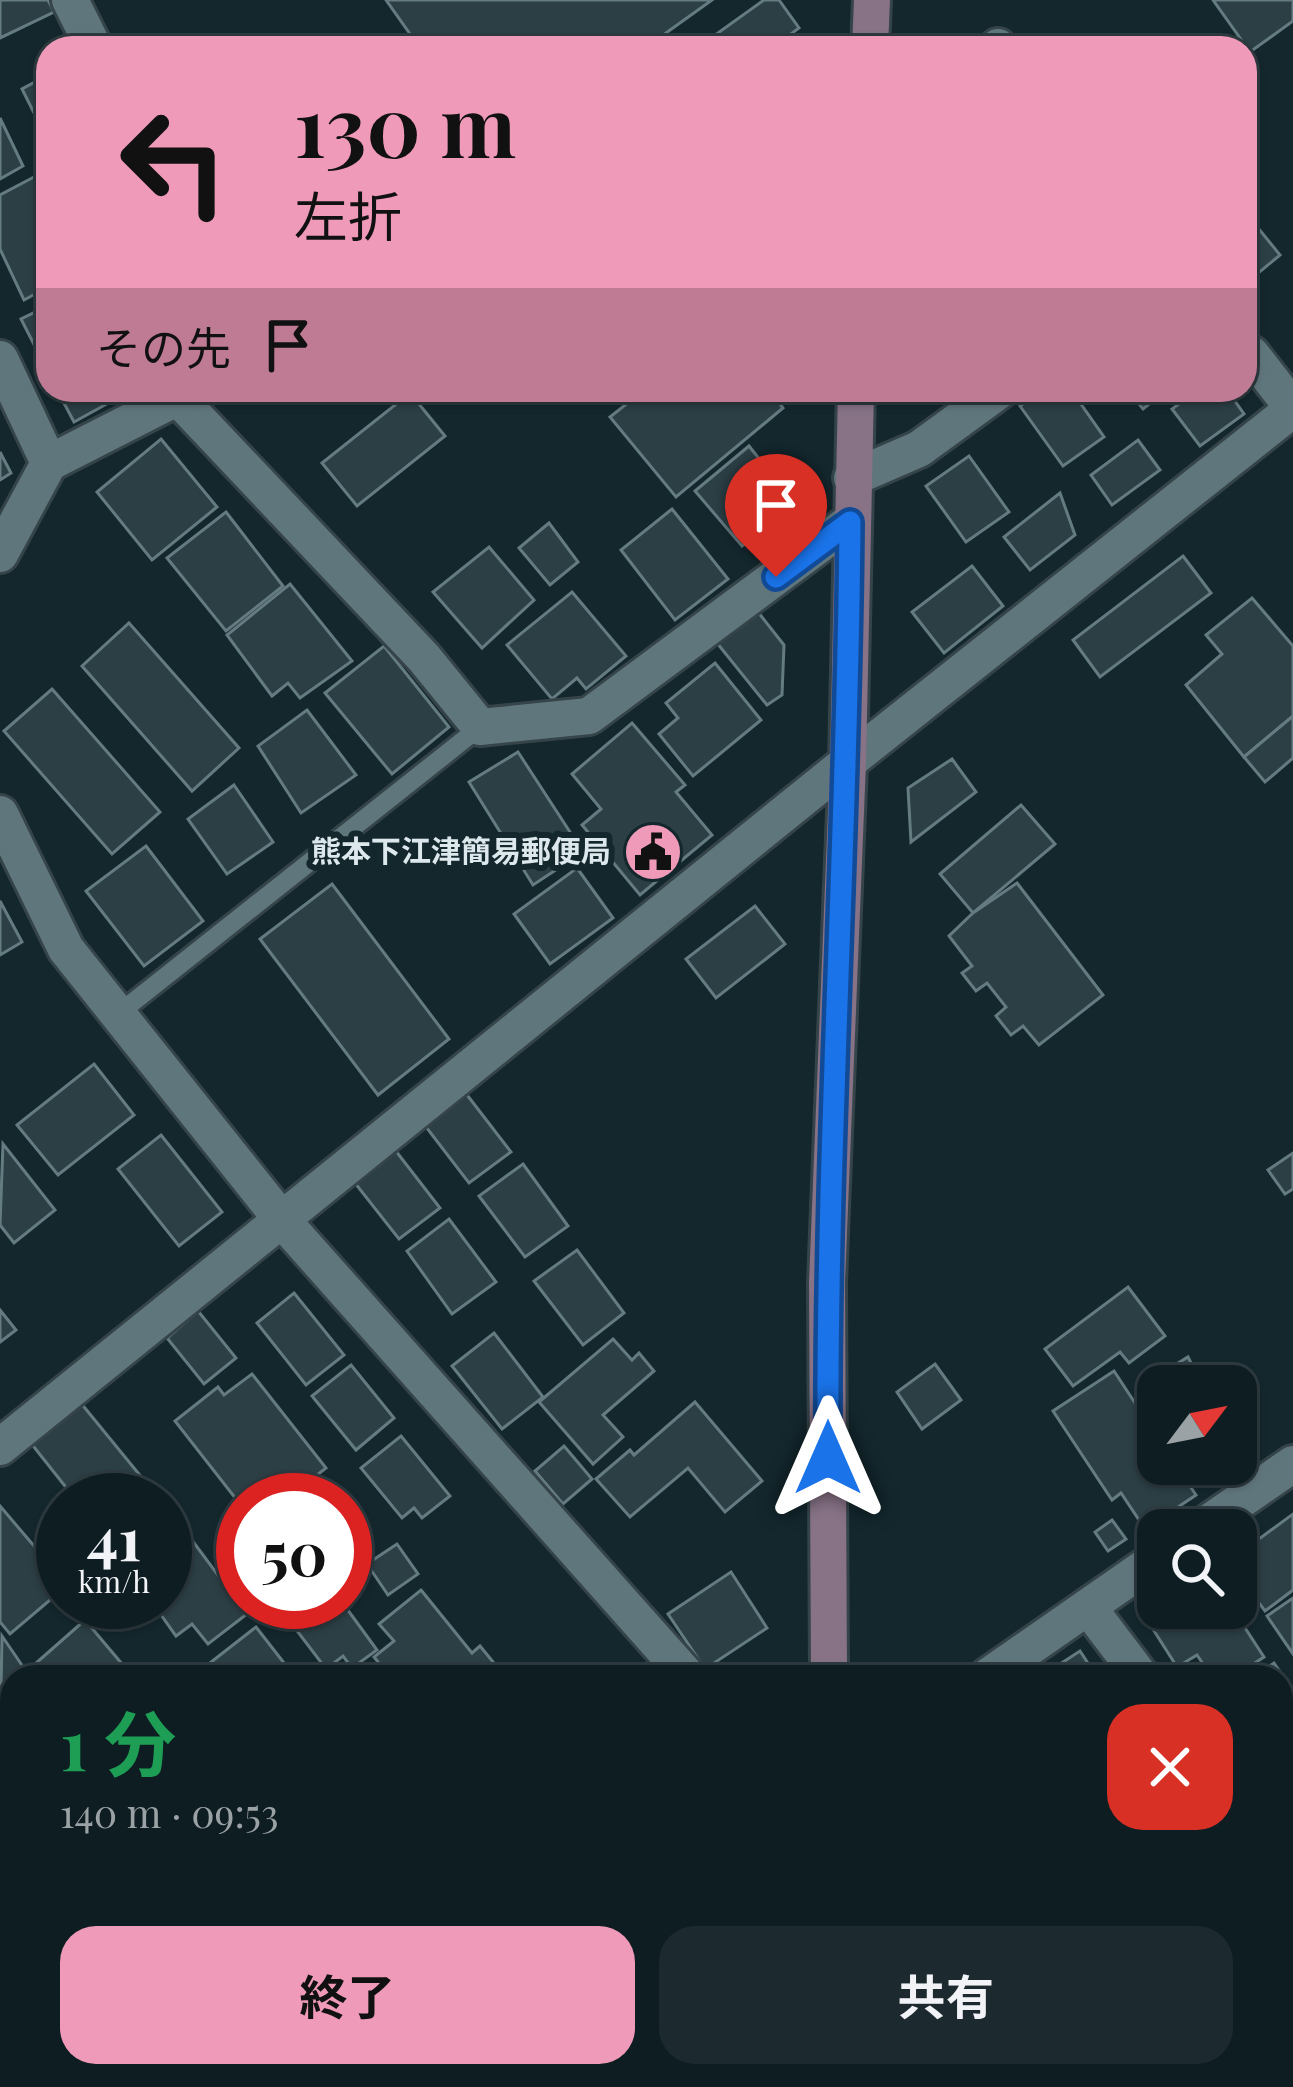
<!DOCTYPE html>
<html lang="ja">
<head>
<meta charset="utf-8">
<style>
  :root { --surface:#0e1d22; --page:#1c2a2f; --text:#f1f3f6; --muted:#9ba2a5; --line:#2e3b40; --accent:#ef9ab9 }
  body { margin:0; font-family:"Playfair Display","Noto Sans JP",serif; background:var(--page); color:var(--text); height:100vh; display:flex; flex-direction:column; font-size:45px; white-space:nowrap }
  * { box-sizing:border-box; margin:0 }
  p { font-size:39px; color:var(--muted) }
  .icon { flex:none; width:66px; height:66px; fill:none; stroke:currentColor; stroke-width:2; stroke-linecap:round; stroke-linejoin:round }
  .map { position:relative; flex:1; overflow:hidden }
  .side { position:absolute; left:0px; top:1665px; width:1293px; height:423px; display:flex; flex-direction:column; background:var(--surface); border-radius:36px 36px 0 0; box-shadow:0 3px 9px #0004,0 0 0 3px var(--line) }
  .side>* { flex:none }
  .banner { position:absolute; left:36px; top:36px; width:1221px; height:366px; border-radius:36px; box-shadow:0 3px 9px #0004,0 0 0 3px var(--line); background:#ef9ab9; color:#111; overflow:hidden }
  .needle { width:78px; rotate:58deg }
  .buttons { position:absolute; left:1137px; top:1365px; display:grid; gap:24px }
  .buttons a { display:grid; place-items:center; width:120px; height:120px; border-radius:24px; background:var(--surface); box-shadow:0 3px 9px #0004,0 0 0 3px var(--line); font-size:60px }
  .speed { position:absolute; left:36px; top:1473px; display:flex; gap:24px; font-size:60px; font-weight:700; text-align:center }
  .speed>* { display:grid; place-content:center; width:156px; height:156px; border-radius:50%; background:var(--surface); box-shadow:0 3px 9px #0004,0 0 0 3px var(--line); line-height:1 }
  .speed small { font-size:30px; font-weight:400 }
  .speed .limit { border:18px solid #d22; background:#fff; color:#111 }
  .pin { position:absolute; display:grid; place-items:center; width:102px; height:102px; color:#fff; margin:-123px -51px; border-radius:50% 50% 50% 0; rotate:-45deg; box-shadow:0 0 12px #0007 }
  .pin .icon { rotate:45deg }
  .me { position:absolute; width:132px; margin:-66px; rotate:0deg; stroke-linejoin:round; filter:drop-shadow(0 0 9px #0008) }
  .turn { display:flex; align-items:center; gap:42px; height:252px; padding:0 60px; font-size:54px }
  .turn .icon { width:156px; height:156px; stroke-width:2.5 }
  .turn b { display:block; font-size:84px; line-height:102px }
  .then { display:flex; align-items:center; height:114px; padding:0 60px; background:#0003; gap:24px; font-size:45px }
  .round { display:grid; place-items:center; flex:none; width:126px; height:126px; border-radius:36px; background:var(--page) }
  .overview { display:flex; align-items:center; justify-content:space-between; height:204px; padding:0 60px }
  h1 { font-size:72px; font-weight:700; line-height:90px; color:#1e9e55 }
  .action { display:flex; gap:24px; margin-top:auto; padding:24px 60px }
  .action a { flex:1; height:138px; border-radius:36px; background:var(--accent); color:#111; font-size:48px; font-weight:700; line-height:138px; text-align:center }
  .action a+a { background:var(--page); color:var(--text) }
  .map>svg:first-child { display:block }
  .building { fill:#2b3f45; stroke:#657b82; stroke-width:3 }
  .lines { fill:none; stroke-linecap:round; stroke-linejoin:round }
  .lane-casing { stroke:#354449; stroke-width:24 }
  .street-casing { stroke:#354449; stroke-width:42 }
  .secondary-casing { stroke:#354449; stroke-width:42 }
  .lane { stroke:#60767d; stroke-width:18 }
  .street { stroke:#60767d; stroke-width:36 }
  .secondary { stroke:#877286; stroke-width:36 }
  .route-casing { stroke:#114b97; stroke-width:30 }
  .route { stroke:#1a73e8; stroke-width:21 }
  .labels { text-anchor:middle; stroke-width:12; stroke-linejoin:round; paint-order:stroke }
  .poi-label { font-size:30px; font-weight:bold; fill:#dce8ec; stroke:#13272d; text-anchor:end }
</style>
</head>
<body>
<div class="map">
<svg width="1293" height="2087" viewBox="0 0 1293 2087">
  <rect width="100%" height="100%" fill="#13272d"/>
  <g class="building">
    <path d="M 0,0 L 48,0 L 54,12 L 0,38 Z"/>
    <path d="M 386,0 L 712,0 L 645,48 L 420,48 Z"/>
    <path d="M 764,0 L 779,0 L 799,28 L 772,48 L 697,48 Z"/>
    <path d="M 1213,0 L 1293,0 L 1293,21 L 1250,52 Z"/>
    <path d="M 48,75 L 48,141 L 22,89 Z"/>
    <path d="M 0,118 L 23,166 L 0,179 Z"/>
    <path d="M 34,177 L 48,208 L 48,287 L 24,300 L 0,249 L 0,195 Z"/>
    <path d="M 1250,218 L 1280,255 L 1245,284 L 1245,222 Z"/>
    <path d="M 48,306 L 48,372 L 21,319 Z"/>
    <path d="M 57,390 L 132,390 L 74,422 Z"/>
    <path d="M 644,390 L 770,390 L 783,408 L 676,497 L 610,417 Z"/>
    <path d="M 1044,390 L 1071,390 L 1104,437 L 1063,466 L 1020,406 Z"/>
    <path d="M 1128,390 L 1167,390 L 1143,409 Z"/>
    <path d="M 1198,390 L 1227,390 L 1244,414 L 1200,446 L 1172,409 Z"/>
    <path d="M 410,393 L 445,436 L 357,506 L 322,463 Z"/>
    <path d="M 161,439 L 217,507 L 152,560 L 97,492 Z"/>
    <path d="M 1138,440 L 1160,470 L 1112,505 L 1091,475 Z"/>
    <path d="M 749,446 L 796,505 L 742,546 L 695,491 Z"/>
    <path d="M 0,452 L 11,473 L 0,480 Z"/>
    <path d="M 969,456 L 1009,512 L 966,542 L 926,486 Z"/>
    <path d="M 1060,493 L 1075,535 L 1030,570 L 1004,537 Z"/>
    <path d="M 672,509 L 728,579 L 675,620 L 621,550 Z"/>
    <path d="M 226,512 L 283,586 L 226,631 L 167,558 Z"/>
    <path d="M 549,523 L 578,562 L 550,585 L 519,548 Z"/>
    <path d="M 489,547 L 534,600 L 482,648 L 433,592 Z"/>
    <path d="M 1183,556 L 1211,593 L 1100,677 L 1073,640 Z"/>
    <path d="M 972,566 L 1003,606 L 944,653 L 912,612 Z"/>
    <path d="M 290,584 L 352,661 L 300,698 L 288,683 L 272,696 L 227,635 Z"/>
    <path d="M 572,592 L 626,656 L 586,689 L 577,678 L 552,699 L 507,645 Z"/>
    <path d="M 1252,598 L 1293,646 L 1293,716 L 1244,757 L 1186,685 L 1222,654 L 1206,635 Z"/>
    <path d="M 758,612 L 784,645 L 782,695 L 767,705 L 717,643 Z"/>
    <path d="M 129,623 L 239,748 L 192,791 L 82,666 Z"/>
    <path d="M 384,646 L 449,727 L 392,774 L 325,693 Z"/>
    <path d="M 715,663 L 761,720 L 693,776 L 659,734 L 678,718 L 666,703 Z"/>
    <path d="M 52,689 L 160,812 L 112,854 L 4,731 Z"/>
    <path d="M 307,710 L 356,775 L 301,813 L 258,746 Z"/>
    <path d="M 1293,716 L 1293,758 L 1265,782 L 1244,757 Z"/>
    <path d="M 632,723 L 685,785 L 676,792 L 712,835 L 640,895 L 582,825 L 601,809 L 572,774 Z"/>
    <path d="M 518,752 L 583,852 L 533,885 L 469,782 Z"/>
    <path d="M 952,759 L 976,792 L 911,842 L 908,788 Z"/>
    <path d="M 234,785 L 273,842 L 227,874 L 188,819 Z"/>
    <path d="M 1021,805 L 1055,844 L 973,913 L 940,874 Z"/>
    <path d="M 146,846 L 203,921 L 144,966 L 86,891 Z"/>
    <path d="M 577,868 L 613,918 L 550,964 L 514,914 Z"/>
    <path d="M 1017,883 L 1103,995 L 1039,1045 L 1023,1026 L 1011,1035 L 996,1016 L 1006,1007 L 987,983 L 976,991 L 962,973 L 972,966 L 949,936 L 973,913 Z"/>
    <path d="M 332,884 L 449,1039 L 378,1095 L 260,939 Z"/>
    <path d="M 0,901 L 22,942 L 0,955 Z"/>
    <path d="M 755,906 L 785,944 L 716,998 L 686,959 Z"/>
    <path d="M 94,1064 L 134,1115 L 58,1175 L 17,1125 Z"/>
    <path d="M 464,1091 L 511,1152 L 469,1183 L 423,1123 Z"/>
    <path d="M 161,1135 L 222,1212 L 179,1246 L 118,1169 Z"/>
    <path d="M 3,1144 L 55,1210 L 14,1243 L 0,1225 Z"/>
    <path d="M 392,1146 L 440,1208 L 399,1239 L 351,1178 Z"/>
    <path d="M 1293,1153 L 1293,1189 L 1285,1194 L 1268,1170 Z"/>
    <path d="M 523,1164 L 568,1226 L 525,1257 L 479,1196 Z"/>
    <path d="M 449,1219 L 496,1282 L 452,1314 L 407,1251 Z"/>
    <path d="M 577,1250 L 624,1313 L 583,1345 L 534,1281 Z"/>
    <path d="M 1128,1287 L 1165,1336 L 1129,1363 L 1120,1352 L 1073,1386 L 1045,1349 Z"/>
    <path d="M 294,1293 L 344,1355 L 306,1385 L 257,1323 Z"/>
    <path d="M 0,1310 L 16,1330 L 0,1342 Z"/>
    <path d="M 198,1311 L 236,1358 L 204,1384 L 167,1338 Z"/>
    <path d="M 494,1333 L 543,1397 L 502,1429 L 452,1366 Z"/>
    <path d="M 613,1339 L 632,1360 L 639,1353 L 654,1371 L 603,1415 L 623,1437 L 593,1464 L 539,1402 Z"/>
    <path d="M 1188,1357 L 1193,1367 L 1145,1396 L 1139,1387 Z"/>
    <path d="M 935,1364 L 961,1400 L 922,1429 L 897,1392 Z"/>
    <path d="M 1214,1364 L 1229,1386 L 1180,1386 Z"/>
    <path d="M 351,1365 L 394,1418 L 356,1450 L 312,1396 Z"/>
    <path d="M 1114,1371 L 1158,1438 L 1158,1464 L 1175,1464 L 1196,1495 L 1145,1529 L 1121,1493 L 1112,1500 L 1053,1411 Z"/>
    <path d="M 252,1374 L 326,1468 L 285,1500 L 243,1500 L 243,1508 L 175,1421 L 218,1387 L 224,1395 Z"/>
    <path d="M 1236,1396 L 1258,1429 L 1236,1444 Z"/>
    <path d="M 80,1402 L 152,1490 L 139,1500 L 76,1500 L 30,1442 Z"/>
    <path d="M 695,1402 L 762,1481 L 725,1512 L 688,1468 L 630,1517 L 596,1479 L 630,1450 L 634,1455 Z"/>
    <path d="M 401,1436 L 450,1496 L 422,1518 L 414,1508 L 402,1518 L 361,1468 Z"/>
    <path d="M 564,1446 L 592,1479 L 563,1504 L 535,1471 Z"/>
    <path d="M 0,1506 L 63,1580 L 63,1589 L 10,1634 L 0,1622 Z"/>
    <path d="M 1293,1514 L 1293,1590 L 1265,1611 L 1236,1572 L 1236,1556 Z"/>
    <path d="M 174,1516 L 247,1614 L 208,1644 L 192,1624 L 176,1636 L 152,1602 L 165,1602 L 165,1523 Z"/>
    <path d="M 1112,1520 L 1126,1539 L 1108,1551 L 1095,1532 Z"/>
    <path d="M 397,1544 L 418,1574 L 388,1595 L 367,1564 Z"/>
    <path d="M 731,1572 L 767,1628 L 705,1669 L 668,1614 Z"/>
    <path d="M 421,1590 L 472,1653 L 480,1646 L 498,1668 L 491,1674 L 493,1677 L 390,1677 L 374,1657 L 394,1641 L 379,1624 Z"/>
    <path d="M 1293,1598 L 1293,1654 L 1267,1616 Z"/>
    <path d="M 294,1602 L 342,1602 L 377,1650 L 352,1668 L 343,1656 L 326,1669 L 282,1611 Z"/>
    <path d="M 1158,1606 L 1232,1608 L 1264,1657 L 1233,1677 L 1212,1677 L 1197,1655 L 1177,1667 L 1144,1615 Z"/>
    <path d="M 85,1620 L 128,1671 L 122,1677 L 46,1677 L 35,1664 Z"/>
    <path d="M 256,1627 L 295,1677 L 215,1677 L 206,1666 Z"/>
    <path d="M 2,1636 L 30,1677 L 12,1677 L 12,1732 L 0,1741 Z"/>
    <path d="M 1080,1651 L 1097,1677 L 1040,1677 Z"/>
    <path d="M 1274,1663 L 1293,1690 L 1293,1779 L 1288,1783 L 1281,1774 L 1281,1677 L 1254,1677 Z"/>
    <path d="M 12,1745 L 12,1776 L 0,1765 L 0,1758 Z"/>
    <path d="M 12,1914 L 12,1999 L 7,2003 L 0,1994 L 0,1923 Z"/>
    <path d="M 1281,1920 L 1293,1939 L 1293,1973 L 1281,1981 Z"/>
    <path d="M 1293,1985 L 1293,2031 L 1281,2014 L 1281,1993 Z"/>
    <path d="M 235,2076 L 324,2076 L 324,2077 L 307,2087 L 242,2087 Z"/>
    <path d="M 431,2076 L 486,2076 L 490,2083 L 484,2087 L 438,2087 Z"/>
    <path d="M 561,2076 L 635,2076 L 639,2082 L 631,2087 L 568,2087 Z"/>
    <path d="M 1117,2076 L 1132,2076 L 1139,2087 L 1100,2087 Z"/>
    <path d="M 1172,2076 L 1229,2076 L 1235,2087 L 1178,2087 Z"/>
  </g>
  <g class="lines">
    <defs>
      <path id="lane" d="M 118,1014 L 480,727"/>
      <g id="street">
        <path d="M 70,0 L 94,48"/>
        <path d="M 998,47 L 999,48"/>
        <path d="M 1245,351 L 1251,354 L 1293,408"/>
        <path d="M 0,359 L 49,463 L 0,554"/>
        <path d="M 179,399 L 424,658 L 480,727 L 589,716 L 850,522"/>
        <path d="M 49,463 L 192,390"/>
        <path d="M 852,478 L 919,449 L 1000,390"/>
        <path d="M 0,814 L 66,949 L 282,1220 L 688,1677"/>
        <path d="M 0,1447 L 848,762 L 1293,409"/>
        <path d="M 1198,1530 L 1293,1464"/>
        <path d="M 1088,1607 L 1141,1677"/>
        <path d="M 987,1677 L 1158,1558"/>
        <path d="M 0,1828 L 12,1838"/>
        <path d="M 1281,1860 L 1293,1876"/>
        <path d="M 0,1893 L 12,1882"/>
        <path d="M 370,2076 L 377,2087"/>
        <path d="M 963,2076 L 972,2087"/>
        <path d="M 132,2087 L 148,2076"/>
        <path d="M 1288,2087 L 1293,2083"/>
      </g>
      <g id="secondary">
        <path d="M 870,48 L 872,0"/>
        <path d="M 829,1677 L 827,1282 L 848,762 L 856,390"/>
        <path d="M 816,2087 L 817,2076"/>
      </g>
    </defs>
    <use href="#lane" class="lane-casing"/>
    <use href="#street" class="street-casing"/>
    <use href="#secondary" class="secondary-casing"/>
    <use href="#lane" class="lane"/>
    <use href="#street" class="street"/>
    <use href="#secondary" class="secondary"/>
  </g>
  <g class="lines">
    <defs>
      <path id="route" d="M 776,577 L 850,522 C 848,834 826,1146 828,1458"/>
    </defs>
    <use href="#route" class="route-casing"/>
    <use href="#route" class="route"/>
  </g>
  <defs>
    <symbol id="civic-disc" viewBox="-11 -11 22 22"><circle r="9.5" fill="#ef9ab9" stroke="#13272d"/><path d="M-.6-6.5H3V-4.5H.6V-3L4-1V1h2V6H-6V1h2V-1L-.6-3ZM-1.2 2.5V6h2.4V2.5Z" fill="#111"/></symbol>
  </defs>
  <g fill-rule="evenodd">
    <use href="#civic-disc" x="620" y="819" width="66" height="66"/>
  </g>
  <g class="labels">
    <g class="poi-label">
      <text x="611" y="862">熊本下江津簡易郵便局</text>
    </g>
  </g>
</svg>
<div class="buttons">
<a><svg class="needle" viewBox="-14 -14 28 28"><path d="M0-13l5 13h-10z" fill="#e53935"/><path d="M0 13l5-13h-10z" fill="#9ba2a5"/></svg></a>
<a><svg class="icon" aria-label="search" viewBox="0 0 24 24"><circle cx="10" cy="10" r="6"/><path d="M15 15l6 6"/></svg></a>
</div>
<div class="speed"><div>41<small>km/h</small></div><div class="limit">50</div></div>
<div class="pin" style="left:776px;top:577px;background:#d93025"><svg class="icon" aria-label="arrive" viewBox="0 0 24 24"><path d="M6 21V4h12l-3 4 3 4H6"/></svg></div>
<svg class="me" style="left:828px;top:1458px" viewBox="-20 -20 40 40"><path d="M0-17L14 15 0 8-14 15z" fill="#1a73e8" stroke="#fff" stroke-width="4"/></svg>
<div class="banner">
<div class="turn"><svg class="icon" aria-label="left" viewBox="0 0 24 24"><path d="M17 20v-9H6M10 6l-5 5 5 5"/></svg><div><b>130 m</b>左折</div></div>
<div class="then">その先<svg class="icon" aria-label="arrive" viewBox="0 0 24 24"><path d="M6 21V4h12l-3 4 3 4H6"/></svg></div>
</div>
<section class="side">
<div class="overview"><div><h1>1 分</h1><p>140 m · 09:53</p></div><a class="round" style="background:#d93025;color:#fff"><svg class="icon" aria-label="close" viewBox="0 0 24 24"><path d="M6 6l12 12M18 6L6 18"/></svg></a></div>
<div class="action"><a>終了</a><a>共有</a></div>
</section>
</div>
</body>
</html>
